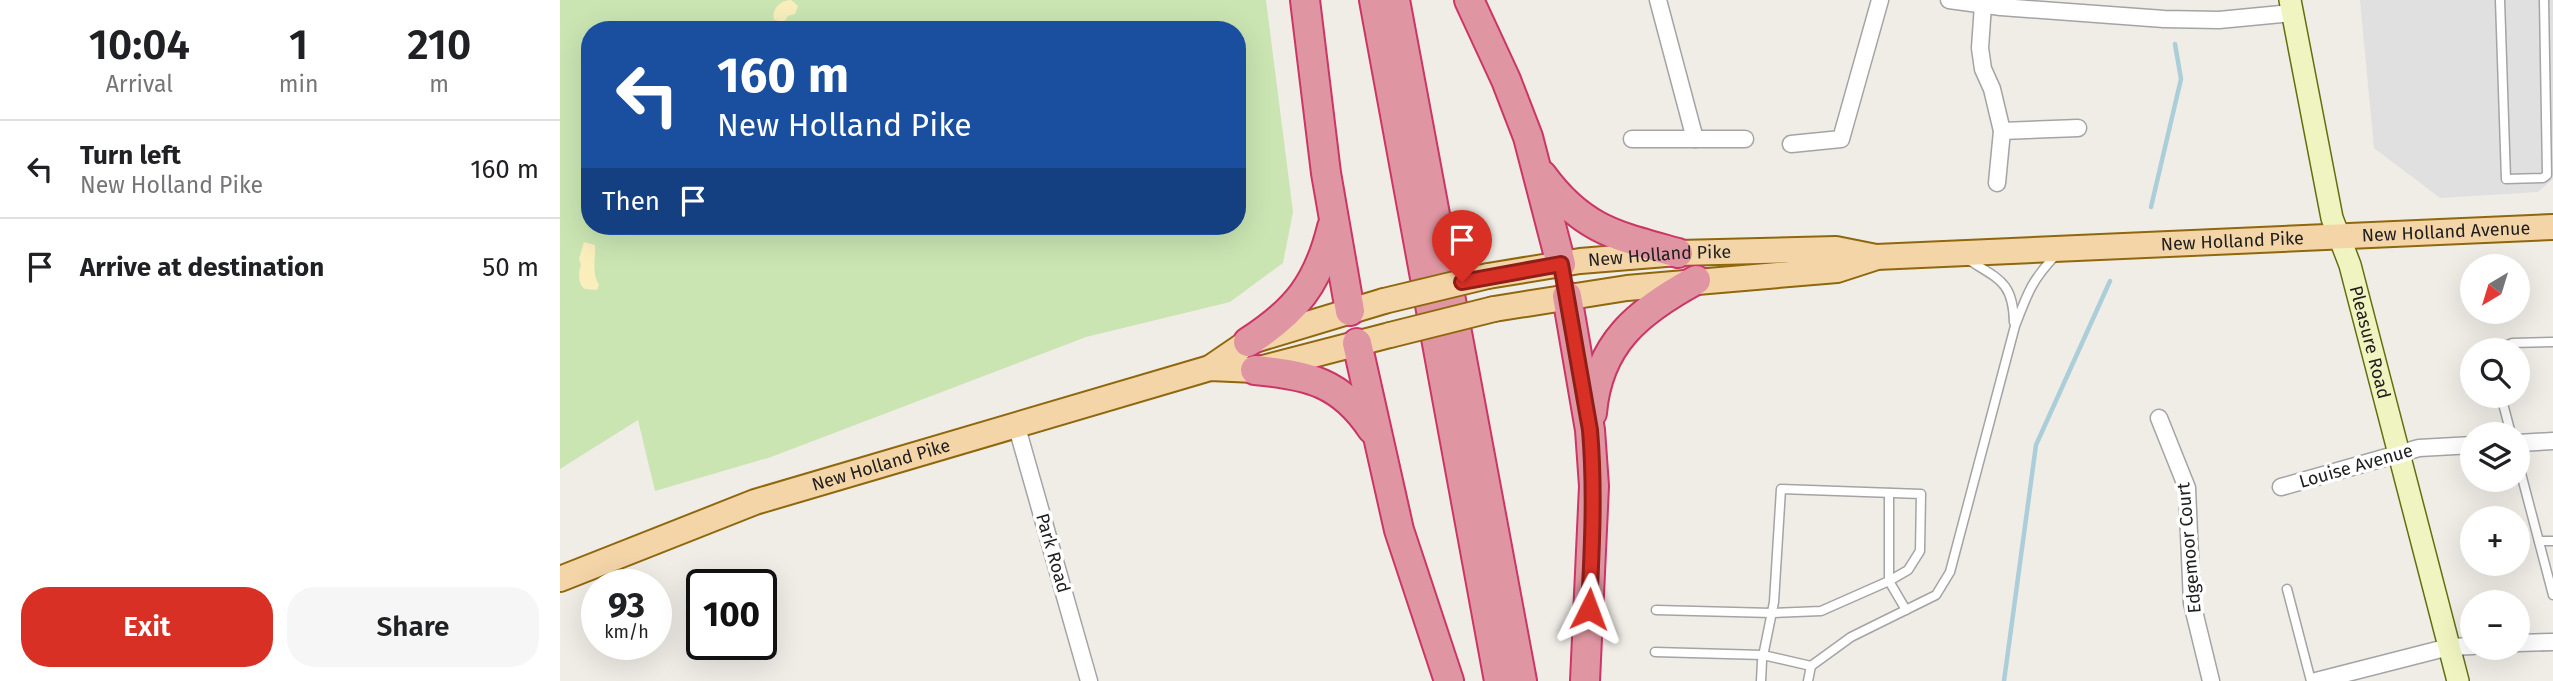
<!DOCTYPE html>
<html lang="en">
<head>
<meta charset="utf-8">
<style>
  :root { --surface:#fff; --page:#f6f6f6; --text:#202124; --muted:#757577; --line:#e0e0e0; --accent:#d93025 }
  body { margin:0; font-family:"Fira Sans",sans-serif; background:var(--page); color:var(--text); height:100vh; display:flex; flex-direction:column; font-size:26px; white-space:nowrap }
  * { box-sizing:border-box; margin:0 }
  p { font-size:23px; color:var(--muted) }
  .icon { flex:none; width:38px; height:38px; fill:none; stroke:currentColor; stroke-width:2; stroke-linecap:round; stroke-linejoin:round }
  .map { position:relative; flex:1; overflow:hidden }
  .side { display:flex; flex-direction:column; background:var(--surface); width:560px }
  .side>* { flex:none }
  .hud { position:absolute; left:21px; top:21px; width:665px; height:214px; border-radius:28px; box-shadow:0 7px 28px #0002; background:#1a4fa0; color:#fff; overflow:hidden }
  .needle { width:46px; rotate:218deg }
  .controls { position:absolute; left:1900px; top:254px; display:grid; gap:14px }
  .controls a { display:grid; place-items:center; width:70px; height:70px; border-radius:50%; background:var(--surface); box-shadow:0 7px 28px #0002; font-size:35px }
  .speed { position:absolute; left:21px; top:569px; display:flex; gap:14px; font-size:35px; font-weight:700; text-align:center }
  .speed>* { display:grid; place-content:center; width:91px; height:91px; border-radius:50%; background:var(--surface); box-shadow:0 7px 28px #0002; line-height:1 }
  .speed small { font-size:18px; font-weight:400 }
  .speed .limit { border:4px solid #111; border-radius:10px; background:#fff; color:#111 }
  .pin { position:absolute; display:grid; place-items:center; width:60px; height:60px; color:#fff; margin:-72px -30px; border-radius:50% 50% 50% 0; rotate:-45deg; box-shadow:0 0 7px #0007 }
  .pin .icon { rotate:45deg }
  .me { position:absolute; width:77px; margin:-38px; rotate:3deg; stroke-linejoin:round; filter:drop-shadow(0 0 5px #0008) }
  .turn { display:flex; align-items:center; gap:24px; height:147px; padding:0 21px; font-size:32px }
  .turn .icon { width:91px; height:91px; stroke-width:2.5 }
  .turn b { display:block; font-size:49px; line-height:60px }
  .then { display:flex; align-items:center; height:66px; padding:0 21px; background:#0003; gap:14px; font-size:26px }
  .eta { display:flex; justify-content:space-evenly; align-items:center; height:119px; text-align:center }
  .eta b { font-size:42px; font-weight:600; line-height:49px }
  .cta { display:flex; gap:14px; margin-top:auto; padding:14px 21px }
  .cta a { flex:1; height:80px; border-radius:28px; background:var(--accent); color:#fff; font-size:28px; font-weight:600; line-height:80px; text-align:center }
  .cta a+a { background:var(--page); color:var(--text) }
  ul { padding:0; list-style:none }
  li { display:flex; align-items:center; gap:21px; height:98px; padding:0 21px; border-top:2px solid var(--line) }
  li div { flex:1 }
  li b { display:block; font-size:26px }
  li em { font-style:normal }
  main { display:flex; flex:1; min-height:0 }
  .map>svg:first-child { display:block }
  .grass { fill:#cae5b2; fill-rule:evenodd }
  .sand { fill:#f9eebc }
  .parking { fill:#e0e0e0 }
  .lines { fill:none; stroke-linecap:round; stroke-linejoin:round }
  .stream { stroke:#abced9; stroke-width:4.5 }
  .lane-casing { stroke:#a4a4a4; stroke-width:11 }
  .street-casing { stroke:#a4a4a4; stroke-width:19 }
  .secondary-casing { stroke:#626f0f; stroke-width:24 }
  .primary-casing { stroke:#8f670d; stroke-width:28 }
  .highway-casing { stroke:#cc3565; stroke-width:32 }
  .lane { stroke:#fff; stroke-width:8 }
  .street { stroke:#fff; stroke-width:16 }
  .secondary { stroke:#f0f4c0; stroke-width:21 }
  .primary { stroke:#f4d5a8; stroke-width:24 }
  .highway { stroke:#e096a2; stroke-width:28 }
  .primary-bridge-casing { stroke:#8f670d; stroke-width:28; stroke-linecap:butt }
  .primary-bridge { stroke:#f4d5a8; stroke-width:24 }
  .route-casing { stroke:#8d1f18; stroke-width:18 }
  .route { stroke:#d93025; stroke-width:12 }
  .labels { text-anchor:middle; stroke-width:7; stroke-linejoin:round; paint-order:stroke }
  .street-label { font-size:18px; fill:#202020; stroke:#fff }
</style>
</head>
<body>
<main>
<section class="side">
<div class="eta">
<div><b>10:04</b><p>Arrival</p></div>
<div><b>1</b><p>min</p></div>
<div><b>210</b><p>m</p></div>
</div>
<ul>
<li><svg class="icon" aria-label="left" viewBox="0 0 24 24"><path d="M17 20v-9H6M10 6l-5 5 5 5"/></svg><div><b>Turn left</b><p>New Holland Pike</p></div><em>160 m</em></li>
<li><svg class="icon" aria-label="arrive" viewBox="0 0 24 24"><path d="M6 21V4h12l-3 4 3 4H6"/></svg><div><b>Arrive at destination</b></div><em>50 m</em></li>
</ul>
<div class="cta"><a>Exit</a><a>Share</a></div>
</section>
<div class="map">
<svg width="1993" height="681" viewBox="0 0 1993 681">
  <rect width="100%" height="100%" fill="#f0ede7"/>
  <path class="grass" d="M 0,0 L 706,0 L 733,212 L 723,263 L 670,302 L 526,337 L 211,457 L 95,491 L 78,420 L 0,469 ZM 30,30 L 677,30 L 677,226 L 30,226 Z"/>
  <g class="sand">
    <path d="M 231,0 L 238,6 L 235,14 L 228,16 L 224,22 L 214,20 C 211,9 221,0 231,0 Z"/>
    <path d="M 24,242 L 35,245 C 36,258 31,272 39,285 L 37,290 L 25,289 C 18,285 18,272 21,265 L 19,259 Z"/>
  </g>
  <path class="parking" d="M 1800,0 L 1993,0 L 1993,179 L 1978,192 L 1880,198 L 1814,148 Z"/>
  <g class="lines">
    <g class="stream">
      <path d="M 1591,207 L 1621,79 L 1615,44"/>
      <path d="M 1444,681 L 1476,445 L 1550,281"/>
    </g>
    <defs>
      <g id="lane">
        <path d="M 1940,0 L 1946,179 L 1983,178 L 1987,175 L 1984,0"/>
        <path d="M 1407,259 C 1438,279 1453,281 1454,322"/>
        <path d="M 1937,350 L 1952,343 L 1993,342"/>
        <path d="M 1941,396 L 1951,434"/>
        <path d="M 1958,462 L 1993,595"/>
        <path d="M 1979,541 L 1993,541"/>
        <path d="M 1727,589 L 1751,681"/>
        <path d="M 1096,610 L 1212,613 L 1261,611 L 1329,581 L 1329,493"/>
        <path d="M 1095,652 L 1203,655 L 1251,666"/>
        <path d="M 1201,681 L 1202,661 L 1214,602 L 1221,489 L 1361,494 L 1360,551 L 1348,570 L 1329,581 L 1346,610"/>
        <path d="M 1248,681 L 1251,666 L 1291,637 L 1376,595 L 1390,572 L 1455,326 C 1467,295 1471,281 1495,256"/>
      </g>
      <g id="street">
        <path d="M 1098,0 L 1135,139"/>
        <path d="M 1389,0 L 1441,7 L 1604,19 L 1659,20 L 1732,13"/>
        <path d="M 1423,5 L 1420,48 L 1423,69 L 1432,89 L 1442,131 L 1437,183"/>
        <path d="M 1442,131 L 1518,128"/>
        <path d="M 1072,139 L 1185,139"/>
        <path d="M 1231,144 L 1281,139 L 1320,0"/>
        <path d="M 1599,418 L 1627,488 L 1632,603 L 1651,681"/>
        <path d="M 456,424 L 529,681"/>
        <path d="M 1958,443 L 1993,441"/>
        <path d="M 1721,487 L 1859,448 L 1913,445"/>
        <path d="M 1958,643 L 1993,642"/>
        <path d="M 1756,681 L 1889,647 L 1913,646"/>
      </g>
      <g id="secondary">
        <path id="s1" d="M 1730,0 L 1772,218 L 1790,265 L 1898,681"/>
      </g>
      <g id="primary">
        <path id="s2" d="M 928,276 L 1020,261 L 1118,253 L 1276,249 L 1316,257 L 1993,227"/>
        <path d="M 934,309 L 1067,288 L 1277,270 L 1314,258"/>
        <path d="M 650,368 L 688,342 L 824,301"/>
        <path id="s3" d="M 0,579 L 195,502 L 650,368 L 695,370 L 830,335"/>
      </g>
      <g id="highway">
        <path d="M 745,0 L 766,173 L 790,311"/>
        <path d="M 814,0 L 939,681"/>
        <path d="M 835,0 L 962,681"/>
        <path d="M 909,0 L 946,80 L 968,137 L 1001,264"/>
        <path d="M 982,175 C 1022,230 1057,236 1118,253"/>
        <path d="M 1007,296 L 1030,430 L 1034,486 L 1025,681"/>
        <path d="M 688,342 C 736,311 758,284 772,227"/>
        <path d="M 797,343 L 839,530 L 889,681"/>
        <path d="M 695,370 C 748,375 781,382 812,429"/>
        <path d="M 1032,413 C 1038,343 1079,311 1136,280"/>
      </g>
    </defs>
    <use href="#lane" class="lane-casing"/>
    <use href="#street" class="street-casing"/>
    <use href="#secondary" class="secondary-casing"/>
    <use href="#primary" class="primary-casing"/>
    <use href="#highway" class="highway-casing"/>
    <use href="#lane" class="lane"/>
    <use href="#street" class="street"/>
    <use href="#secondary" class="secondary"/>
    <use href="#primary" class="primary"/>
    <use href="#highway" class="highway"/>
    <defs>
      <g id="primary-bridge">
        <path d="M 824,301 L 928,276"/>
        <path d="M 830,335 L 934,309"/>
      </g>
    </defs>
    <use href="#primary-bridge" class="primary-bridge-casing"/>
    <use href="#primary-bridge" class="primary-bridge"/>
  </g>
  <g class="lines">
    <defs>
      <path id="route" d="M 902,282 L 1001,264 L 1030,430 C 1035,490 1032,549 1029,609"/>
    </defs>
    <use href="#route" class="route-casing"/>
    <use href="#route" class="route"/>
  </g>
  <g class="labels">
    <g class="street-label">
      <text dy="6" stroke="none"><textPath href="#s2" startOffset="961">New Holland Avenue</textPath></text>
      <text dy="6" stroke="none"><textPath href="#s2" startOffset="747">New Holland Pike</textPath></text>
      <text dy="6" stroke="none"><textPath href="#s2" startOffset="173">New Holland Pike</textPath></text>
      <text dy="6" stroke="none"><textPath href="#s1" startOffset="352">Pleasure Road</textPath></text>
      <text dy="6" stroke="none"><textPath href="#s3" startOffset="341">New Holland Pike</textPath></text>
      <text transform="translate(1796 466) rotate(-16)" y="6">Louise Avenue</text>
      <text transform="translate(1629 548) rotate(-95)" y="6">Edgemoor Court</text>
      <text transform="translate(493 553) rotate(74)" y="6">Park Road</text>
    </g>
  </g>
</svg>
<div class="controls">
<a><svg class="needle" viewBox="-14 -14 28 28"><path d="M0-13l5 13h-10z" fill="#e53935"/><path d="M0 13l5-13h-10z" fill="#757577"/></svg></a>
<a><svg class="icon" aria-label="search" viewBox="0 0 24 24"><circle cx="10" cy="10" r="6"/><path d="M15 15l6 6"/></svg></a>
<a><svg class="icon" aria-label="layers" viewBox="0 0 24 24"><path d="M12 4l9 5-9 5-9-5zM3 14l9 5 9-5"/></svg></a>
<a>+</a>
<a>−</a>
</div>
<div class="speed"><div>93<small>km/h</small></div><div class="limit">100</div></div>
<div class="pin" style="left:902px;top:282px;background:#d93025"><svg class="icon" aria-label="arrive" viewBox="0 0 24 24"><path d="M6 21V4h12l-3 4 3 4H6"/></svg></div>
<svg class="me" style="left:1029px;top:609px" viewBox="-20 -20 40 40"><path d="M0-17L14 15 0 8-14 15z" fill="#d93025" stroke="#fff" stroke-width="4"/></svg>
<div class="hud">
<div class="turn"><svg class="icon" aria-label="left" viewBox="0 0 24 24"><path d="M17 20v-9H6M10 6l-5 5 5 5"/></svg><div><b>160 m</b>New Holland Pike</div></div>
<div class="then">Then<svg class="icon" aria-label="arrive" viewBox="0 0 24 24"><path d="M6 21V4h12l-3 4 3 4H6"/></svg></div>
</div>
</div>
</main>
</body>
</html>
